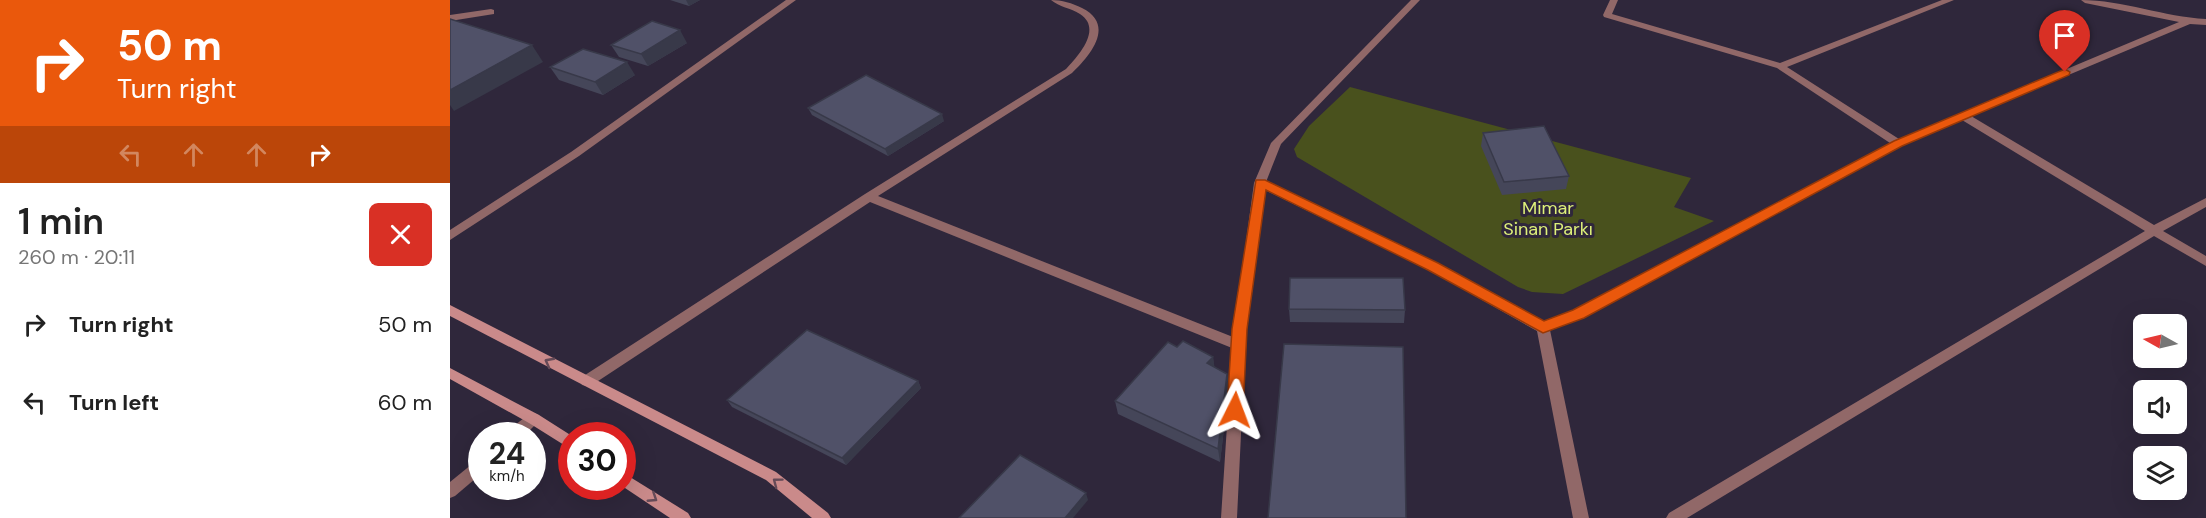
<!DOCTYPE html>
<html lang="en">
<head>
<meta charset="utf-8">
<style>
  :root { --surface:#fff; --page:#f6f6f6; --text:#222; --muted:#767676 }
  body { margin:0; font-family:"DM Sans",sans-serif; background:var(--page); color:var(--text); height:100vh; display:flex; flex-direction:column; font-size:22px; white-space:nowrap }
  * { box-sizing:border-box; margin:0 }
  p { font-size:20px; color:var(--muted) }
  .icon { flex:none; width:33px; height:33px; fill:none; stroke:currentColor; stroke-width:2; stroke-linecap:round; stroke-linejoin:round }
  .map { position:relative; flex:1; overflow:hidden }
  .sheet { display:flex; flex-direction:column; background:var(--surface); width:450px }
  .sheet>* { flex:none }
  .guide { background:#ea580c; color:#fff; overflow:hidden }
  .needle { width:39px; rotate:278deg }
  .buttons { position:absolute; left:1683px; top:314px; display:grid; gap:12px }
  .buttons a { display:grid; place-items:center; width:54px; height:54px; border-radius:9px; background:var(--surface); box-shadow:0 6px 24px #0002; font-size:30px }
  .speed { position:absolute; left:18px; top:422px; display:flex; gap:12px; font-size:30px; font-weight:700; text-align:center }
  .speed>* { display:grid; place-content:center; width:78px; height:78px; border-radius:50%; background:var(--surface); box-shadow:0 6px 24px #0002; line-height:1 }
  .speed small { font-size:15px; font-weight:400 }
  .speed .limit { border:9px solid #d22; background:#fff; color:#111 }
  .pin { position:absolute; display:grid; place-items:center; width:51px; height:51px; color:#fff; margin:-62px -26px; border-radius:50% 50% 50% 0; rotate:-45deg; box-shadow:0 0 6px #0007 }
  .pin .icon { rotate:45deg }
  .me { position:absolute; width:66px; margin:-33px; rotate:3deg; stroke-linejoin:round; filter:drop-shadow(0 0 4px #0008) }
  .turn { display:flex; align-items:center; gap:21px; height:126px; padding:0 18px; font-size:27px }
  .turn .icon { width:78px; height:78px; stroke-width:2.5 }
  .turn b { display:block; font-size:42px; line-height:51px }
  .lanes { display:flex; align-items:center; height:57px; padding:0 18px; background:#0003; justify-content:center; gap:30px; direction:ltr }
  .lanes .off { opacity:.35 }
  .round { display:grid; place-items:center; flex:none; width:63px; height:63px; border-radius:9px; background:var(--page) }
  .head { display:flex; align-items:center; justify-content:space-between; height:102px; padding:0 18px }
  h1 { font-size:36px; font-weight:600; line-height:45px }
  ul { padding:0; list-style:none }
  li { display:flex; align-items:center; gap:18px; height:78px; padding:0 18px }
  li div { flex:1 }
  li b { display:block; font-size:22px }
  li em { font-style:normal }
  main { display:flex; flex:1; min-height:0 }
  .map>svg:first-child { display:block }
  .green { fill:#49511d }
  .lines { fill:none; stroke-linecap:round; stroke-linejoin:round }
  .lane { fill:#916868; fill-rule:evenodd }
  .street { fill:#916868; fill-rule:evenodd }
  .secondary { fill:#ca8a8a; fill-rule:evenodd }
  .wall { fill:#454659 }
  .shaded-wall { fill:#383949 }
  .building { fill:#505168; stroke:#383949; stroke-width:1.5 }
  .oneway { stroke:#654a57 }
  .route { fill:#ea580c; stroke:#983908; stroke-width:1.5 }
  .labels { text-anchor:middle; stroke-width:6; stroke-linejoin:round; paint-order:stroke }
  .park-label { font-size:18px; fill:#def17a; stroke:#2f273b }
</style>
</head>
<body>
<main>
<section class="sheet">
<div class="guide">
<div class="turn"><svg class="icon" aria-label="right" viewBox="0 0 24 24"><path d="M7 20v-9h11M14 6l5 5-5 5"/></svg><div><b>50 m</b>Turn right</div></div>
<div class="lanes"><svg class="icon off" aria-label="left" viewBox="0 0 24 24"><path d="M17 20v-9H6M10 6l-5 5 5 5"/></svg><svg class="icon off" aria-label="ahead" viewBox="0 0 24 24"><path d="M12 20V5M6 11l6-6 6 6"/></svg><svg class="icon off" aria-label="ahead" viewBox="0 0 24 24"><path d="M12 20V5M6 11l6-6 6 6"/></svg><svg class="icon" aria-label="right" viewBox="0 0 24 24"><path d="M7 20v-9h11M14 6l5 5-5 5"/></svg></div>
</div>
<div class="head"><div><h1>1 min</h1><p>260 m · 20:11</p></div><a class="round" style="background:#d93025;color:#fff"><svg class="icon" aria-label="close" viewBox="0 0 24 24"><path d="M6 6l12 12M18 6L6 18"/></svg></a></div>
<ul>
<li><svg class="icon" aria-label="right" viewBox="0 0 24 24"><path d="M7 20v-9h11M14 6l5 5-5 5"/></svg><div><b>Turn right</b></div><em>50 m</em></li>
<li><svg class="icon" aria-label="left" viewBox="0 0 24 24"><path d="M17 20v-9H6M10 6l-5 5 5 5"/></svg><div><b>Turn left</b></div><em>60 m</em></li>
</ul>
</section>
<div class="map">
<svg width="1756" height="518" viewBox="0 0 1756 518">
  <rect width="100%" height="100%" fill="#2f273b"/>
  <path class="green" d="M 900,87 L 1241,178 L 1224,207 L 1264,221 L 1113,294 L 1082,292 L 1068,287 L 847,157 L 844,149 L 859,126 Z"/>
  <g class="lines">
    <g class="lane">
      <path d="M 336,0 L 346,0 L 129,156 L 0,240 L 0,230 L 121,152 Z"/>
      <path d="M 41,9 L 44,10 L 44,14 L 0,21 L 0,15 Z"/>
    </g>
    <g class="street">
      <path d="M 601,0 C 612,0 622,3 632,8 C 666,25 640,56 622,73 L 428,196 L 783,337 L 804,183 L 821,143 L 961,0 L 970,0 L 831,144 L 816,182 L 987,264 L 1094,322 L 1124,311 L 1440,143 L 1327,68 L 1154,17 L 1153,15 L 1160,0 L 1168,0 L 1162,14 L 1330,63 L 1492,0 L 1504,0 L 1337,67 L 1449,139 L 1729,22 L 1635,3 L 1631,0 C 1673,0 1714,17 1756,19 L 1756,25 L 1740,24 L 1521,116 L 1704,225 L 1756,198 L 1756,207 L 1713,231 L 1756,256 L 1756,266 L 1704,236 L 1237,518 L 1216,518 L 1219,513 L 1695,231 L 1512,120 L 1452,145 L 1132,317 L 1100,330 L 1139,518 L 1123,518 L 1087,331 L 979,270 L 815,190 L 796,329 L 787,518 L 771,518 L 782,348 L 420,202 L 142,385 L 137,386 L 132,385 L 130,381 L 132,377 L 415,194 L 616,69 C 628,56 653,29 630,14 C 621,8 609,7 601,0 Z"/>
      <path d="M 84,413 L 89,415 L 91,419 L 75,435 L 58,435 C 62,426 75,416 84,413 Z"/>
      <path d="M 32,458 L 32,473 L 5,496 L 0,498 L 0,482 L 27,460 Z"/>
    </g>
    <g class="secondary">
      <path d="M 0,305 L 326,472 L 378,513 L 381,518 L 362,518 L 316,480 L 0,316 Z"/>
      <path d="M 0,368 L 89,415 L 122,436 L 122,450 L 79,423 L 0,379 Z"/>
      <path d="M 172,472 L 238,513 L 241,518 L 220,518 L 172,486 Z"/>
    </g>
  </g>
  <g class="wall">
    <path d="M 220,0 L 250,0 L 239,6 Z"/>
    <path d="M 237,43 L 198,66 L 169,57 L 161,45 Z"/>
    <path d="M 100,67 L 185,75 L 153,95 L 109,80 Z"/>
    <path d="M 358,108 L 494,121 L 438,156 L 362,115 Z"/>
    <path d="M 1033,133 L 1119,176 L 1116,189 L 1052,195 L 1031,146 Z"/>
    <path d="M 839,309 L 955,310 L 954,323 L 840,322 Z"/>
    <path d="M 727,347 L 763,357 L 764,367 L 777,374 L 779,387 L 770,462 L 668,414 L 665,401 Z"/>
    <path d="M 468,381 L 471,388 L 396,465 L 282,407 L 277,400 Z"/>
  </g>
  <g class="shaded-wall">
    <path d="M 236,0 L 250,0 L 239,6 Z"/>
    <path d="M 230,30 L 237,43 L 198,66 L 191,54 Z"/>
    <path d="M 82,45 L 93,62 L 4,111 L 0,105 L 0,90 Z"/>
    <path d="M 177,62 L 185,75 L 153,95 L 145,82 Z"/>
    <path d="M 492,114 L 494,121 L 438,156 L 435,149 Z"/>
    <path d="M 763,357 L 765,370 L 757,363 Z"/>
    <path d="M 777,374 L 779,387 L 770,462 L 768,449 Z"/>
    <path d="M 468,381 L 471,388 L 396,465 L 392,458 Z"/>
    <path d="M 636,493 L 638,500 L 623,518 L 615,518 Z"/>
  </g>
  <g class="building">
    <path d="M 0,19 L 82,45 L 0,90 Z"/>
    <path d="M 202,21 L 230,30 L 191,54 L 161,45 Z"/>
    <path d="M 133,49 L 177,62 L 145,82 L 100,67 Z"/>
    <path d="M 416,75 L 492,114 L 435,149 L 358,108 Z"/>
    <path d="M 1094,126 L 1119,176 L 1054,182 L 1033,133 Z"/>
    <path d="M 840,278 L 953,278 L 955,310 L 839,309 Z"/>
    <path d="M 357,330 L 468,381 L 392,458 L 277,400 Z"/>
    <path d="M 733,341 L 763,357 L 757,363 L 777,374 L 768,449 L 665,401 L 718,342 L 727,347 Z"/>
    <path d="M 834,344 L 953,347 L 956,518 L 818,518 Z"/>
    <path d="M 570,455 L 636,493 L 615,518 L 509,518 Z"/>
  </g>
  <defs><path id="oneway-chevron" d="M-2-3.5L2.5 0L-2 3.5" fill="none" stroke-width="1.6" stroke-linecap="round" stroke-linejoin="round" transform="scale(1.5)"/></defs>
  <g class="oneway">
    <use href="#oneway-chevron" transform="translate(99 362) rotate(-152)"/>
    <use href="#oneway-chevron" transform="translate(327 482) rotate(-143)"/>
    <use href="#oneway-chevron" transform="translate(203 498) rotate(33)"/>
  </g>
  <path class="route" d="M 1615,69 L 1620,72 L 1619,75 L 1452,146 L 1134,318 L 1093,333 L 978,270 L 816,190 L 797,329 L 793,410 L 791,415 L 785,416 L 779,415 L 777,410 L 782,329 L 806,180 L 815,180 L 988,263 L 1094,321 L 1123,310 L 1444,141 Z"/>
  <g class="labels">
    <g class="park-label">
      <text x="1098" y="214">Mimar<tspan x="1098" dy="21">Sinan Parkı</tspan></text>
    </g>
  </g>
</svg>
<div class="buttons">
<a><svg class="needle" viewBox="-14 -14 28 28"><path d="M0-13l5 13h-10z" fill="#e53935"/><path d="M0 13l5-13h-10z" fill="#767676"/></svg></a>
<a><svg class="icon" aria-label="sound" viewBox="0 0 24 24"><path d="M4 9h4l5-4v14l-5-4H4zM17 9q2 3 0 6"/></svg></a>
<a><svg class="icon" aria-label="layers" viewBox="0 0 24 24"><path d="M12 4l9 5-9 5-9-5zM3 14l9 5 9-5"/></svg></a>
</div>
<div class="speed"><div>24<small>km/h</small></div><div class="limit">30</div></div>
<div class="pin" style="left:1615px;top:72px;background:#d93025"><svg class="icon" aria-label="arrive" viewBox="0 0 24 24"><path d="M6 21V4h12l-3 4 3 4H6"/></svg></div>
<svg class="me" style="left:785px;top:410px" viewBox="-20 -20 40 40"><path d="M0-17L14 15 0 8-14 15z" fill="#ea580c" stroke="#fff" stroke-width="4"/></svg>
</div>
</main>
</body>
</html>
